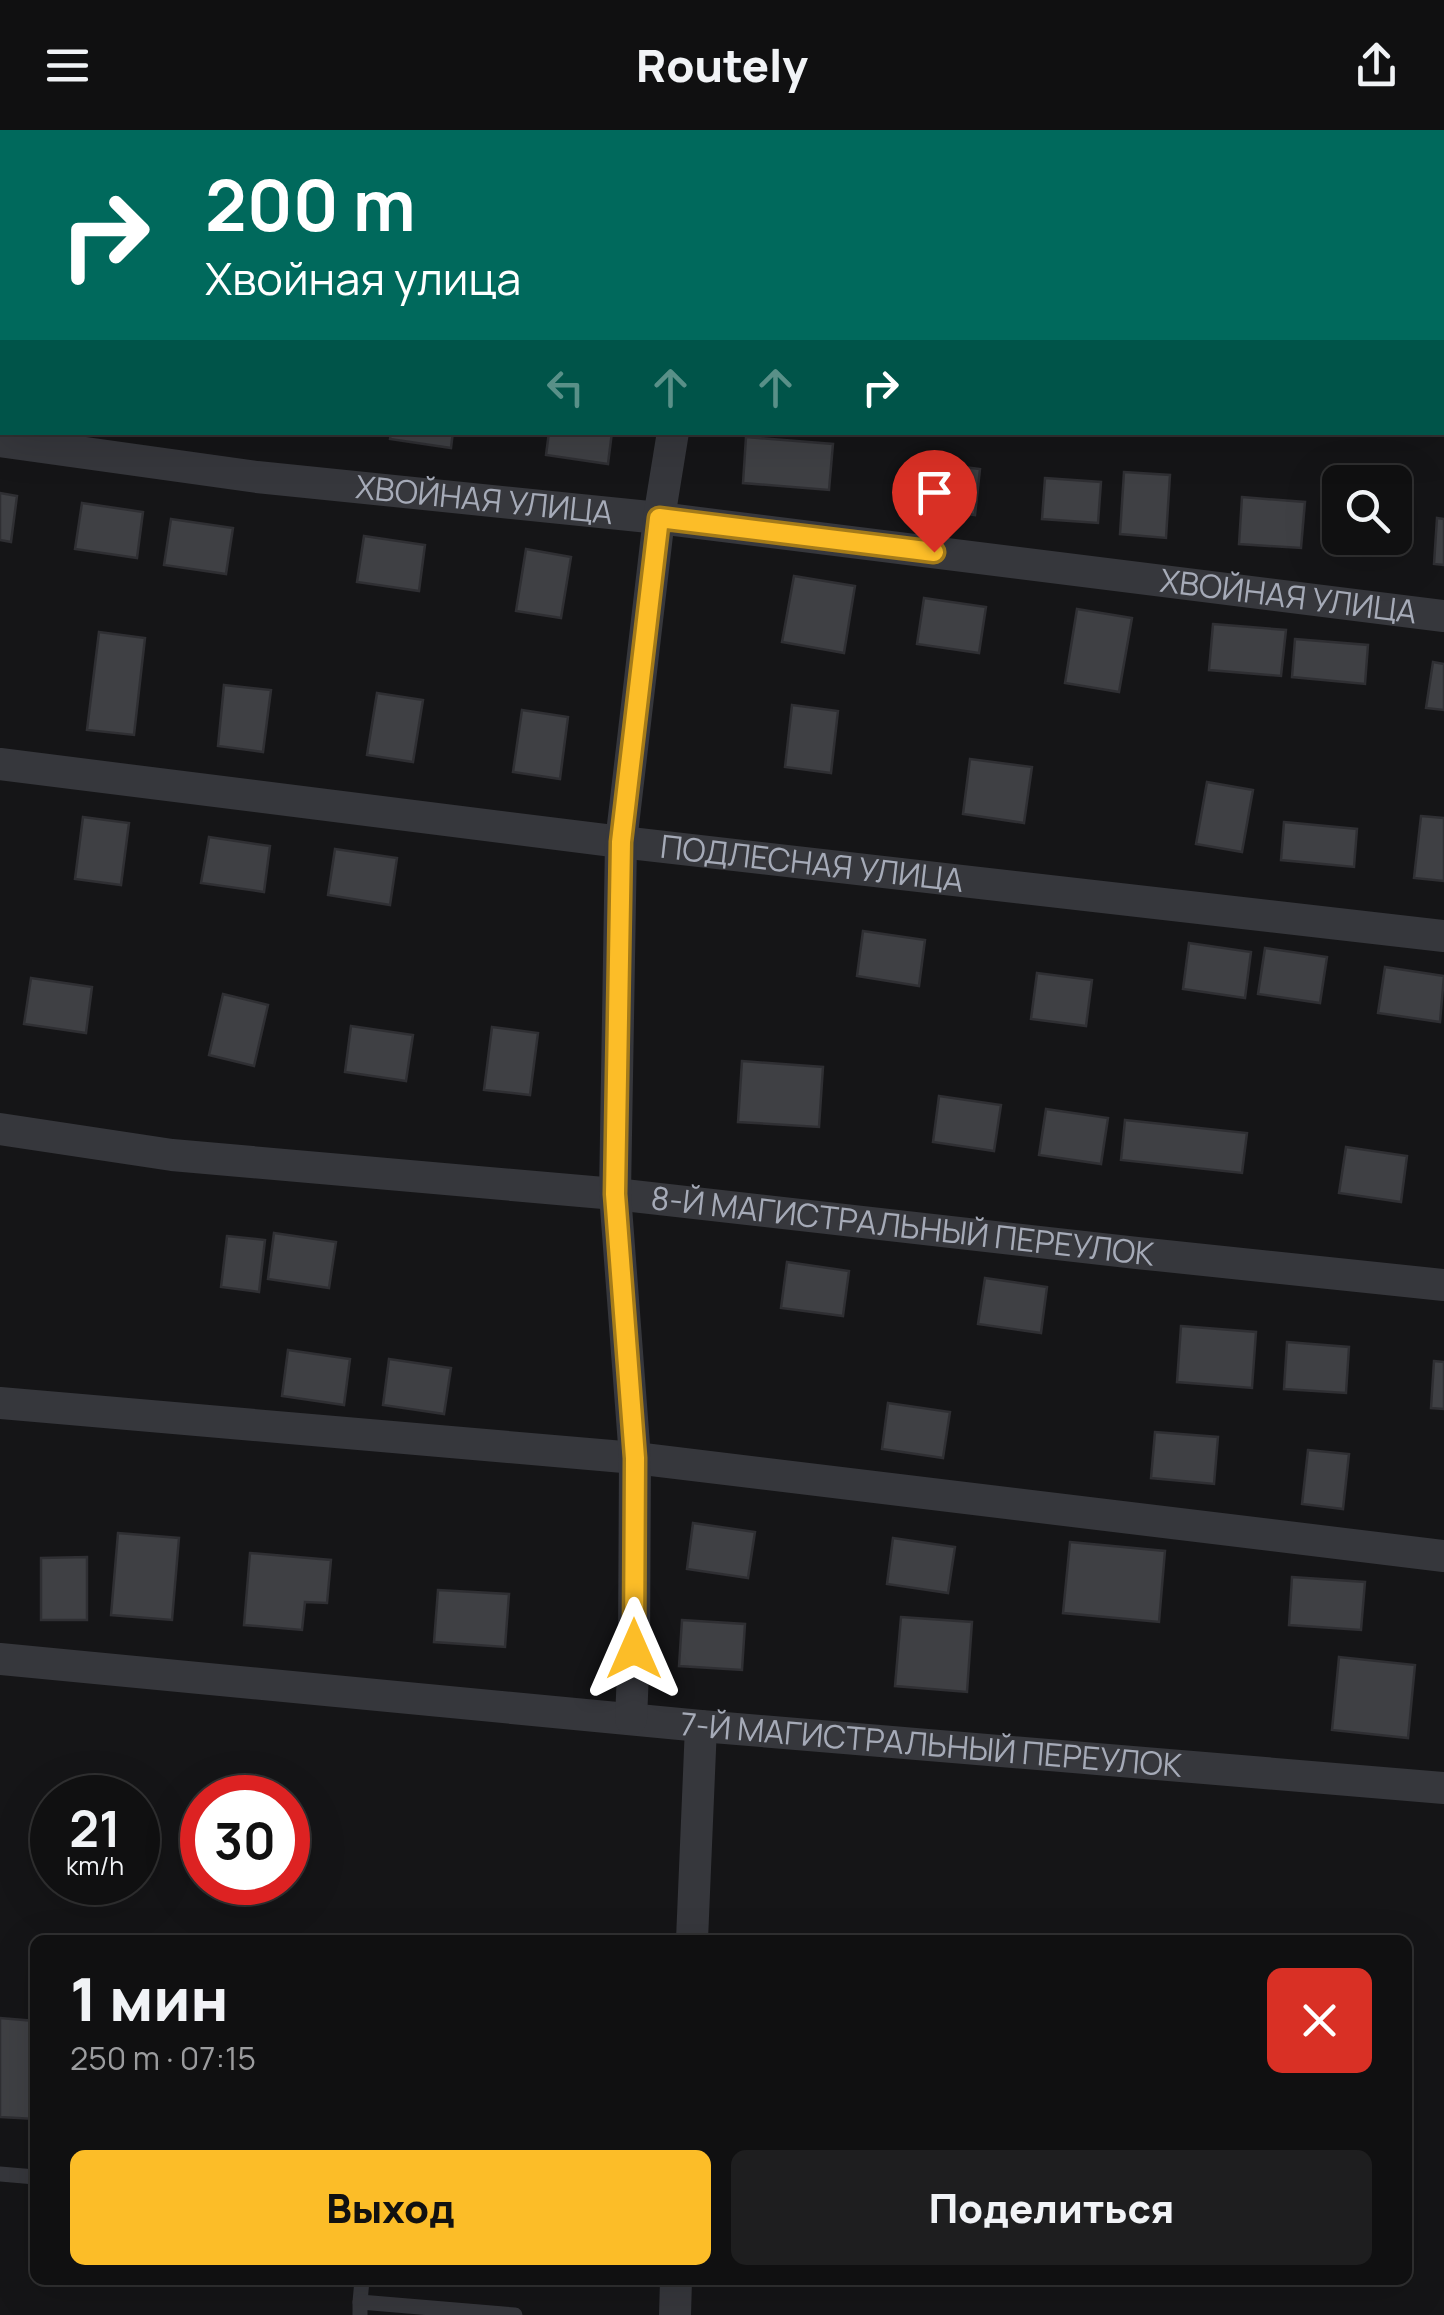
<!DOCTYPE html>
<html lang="ru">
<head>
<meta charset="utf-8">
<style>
  :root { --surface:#101011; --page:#1e1e1f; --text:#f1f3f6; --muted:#9c9d9f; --line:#303031; --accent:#fcbd28 }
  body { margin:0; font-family:Manrope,sans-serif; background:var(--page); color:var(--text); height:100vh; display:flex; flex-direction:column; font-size:38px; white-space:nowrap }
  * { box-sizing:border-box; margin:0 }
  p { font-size:32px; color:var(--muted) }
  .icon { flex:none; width:55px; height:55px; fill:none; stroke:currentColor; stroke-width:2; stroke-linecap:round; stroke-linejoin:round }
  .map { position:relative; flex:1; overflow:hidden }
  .drawer { position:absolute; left:30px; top:1805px; width:1382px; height:350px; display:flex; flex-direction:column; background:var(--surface); border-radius:15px; box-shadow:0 10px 40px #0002,0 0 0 2px var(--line) }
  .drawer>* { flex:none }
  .guide { position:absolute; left:0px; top:0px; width:1445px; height:305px; box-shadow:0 10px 40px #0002,0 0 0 2px var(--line); background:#00695c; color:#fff; overflow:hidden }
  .controls { position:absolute; left:1322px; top:335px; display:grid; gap:20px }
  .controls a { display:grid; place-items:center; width:90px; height:90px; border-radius:15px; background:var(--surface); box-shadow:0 10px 40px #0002,0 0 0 2px var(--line); font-size:50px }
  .speed { position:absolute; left:30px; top:1645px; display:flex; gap:20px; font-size:50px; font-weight:700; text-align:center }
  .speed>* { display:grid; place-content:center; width:130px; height:130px; border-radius:50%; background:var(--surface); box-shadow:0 10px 40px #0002,0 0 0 2px var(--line); line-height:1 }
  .speed small { font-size:25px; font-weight:400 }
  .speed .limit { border:15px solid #d22; background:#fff; color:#111 }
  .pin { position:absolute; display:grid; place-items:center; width:85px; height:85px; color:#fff; margin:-102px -42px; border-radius:50% 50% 50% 0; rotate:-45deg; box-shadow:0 0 10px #0007 }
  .pin .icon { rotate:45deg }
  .me { position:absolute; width:110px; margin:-55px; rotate:0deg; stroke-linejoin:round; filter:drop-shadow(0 0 8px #0008) }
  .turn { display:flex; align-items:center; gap:35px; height:210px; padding:0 40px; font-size:45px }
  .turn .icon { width:130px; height:130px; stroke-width:2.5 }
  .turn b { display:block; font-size:70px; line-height:85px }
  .lanes { display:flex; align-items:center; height:95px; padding:0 40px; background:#0003; justify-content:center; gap:50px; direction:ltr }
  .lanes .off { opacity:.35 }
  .round { display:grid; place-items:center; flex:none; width:105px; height:105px; border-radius:15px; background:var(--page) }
  .overview { display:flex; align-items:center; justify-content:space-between; height:170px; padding:0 40px }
  h1 { font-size:60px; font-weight:800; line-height:75px }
  .action { display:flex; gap:20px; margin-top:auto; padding:20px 40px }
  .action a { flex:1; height:115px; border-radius:15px; background:var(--accent); color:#111; font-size:40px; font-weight:800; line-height:115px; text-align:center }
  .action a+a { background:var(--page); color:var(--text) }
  header { display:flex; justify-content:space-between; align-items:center; height:130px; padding:0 40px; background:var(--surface); font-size:45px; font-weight:800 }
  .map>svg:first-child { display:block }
  .building { fill:#3f4044; stroke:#2f2f33; stroke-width:2.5 }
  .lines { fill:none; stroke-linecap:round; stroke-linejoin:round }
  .lane { stroke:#36373c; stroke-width:15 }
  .street { stroke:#36373c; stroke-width:32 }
  .route-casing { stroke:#a47b1a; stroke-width:25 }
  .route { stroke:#fcbd28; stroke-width:18 }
  .labels { text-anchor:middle; stroke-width:8; stroke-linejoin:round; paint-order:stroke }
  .street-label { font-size:32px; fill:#a6abb8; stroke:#101012 }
</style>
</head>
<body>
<header><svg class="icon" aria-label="menu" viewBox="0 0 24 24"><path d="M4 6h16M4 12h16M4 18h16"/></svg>Routely<svg class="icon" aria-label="share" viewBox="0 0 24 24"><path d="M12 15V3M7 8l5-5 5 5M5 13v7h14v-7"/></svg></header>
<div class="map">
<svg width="1444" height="2185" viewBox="0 0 1444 2185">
  <rect width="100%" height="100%" fill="#151517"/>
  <g class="building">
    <path d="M 391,302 L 453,302 L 451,318 L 390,309 Z"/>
    <path d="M 549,302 L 612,302 L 608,334 L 546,325 Z"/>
    <path d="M 746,307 L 833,314 L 829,360 L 743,353 Z"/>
    <path d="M 918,331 L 980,339 L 975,385 L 913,377 Z"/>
    <path d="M 1124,342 L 1170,345 L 1166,408 L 1120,404 Z"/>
    <path d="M 1045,348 L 1101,352 L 1098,393 L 1042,389 Z"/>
    <path d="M 0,363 L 17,366 L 11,412 L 0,410 Z"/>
    <path d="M 1242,367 L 1305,372 L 1301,418 L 1239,414 Z"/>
    <path d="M 82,373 L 143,382 L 137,428 L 75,419 Z"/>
    <path d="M 1437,388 L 1444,389 L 1444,435 L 1434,434 Z"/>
    <path d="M 171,389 L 233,398 L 226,444 L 164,435 Z"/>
    <path d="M 364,406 L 425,415 L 419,461 L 357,452 Z"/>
    <path d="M 526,419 L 571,427 L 561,488 L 516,481 Z"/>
    <path d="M 794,446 L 855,456 L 844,523 L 782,512 Z"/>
    <path d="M 924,468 L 986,477 L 979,523 L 917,514 Z"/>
    <path d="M 1077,479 L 1132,488 L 1119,562 L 1065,553 Z"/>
    <path d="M 1213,494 L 1286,500 L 1281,546 L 1209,540 Z"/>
    <path d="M 99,502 L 145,508 L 134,605 L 87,600 Z"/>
    <path d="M 1295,509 L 1368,515 L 1365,554 L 1292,547 Z"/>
    <path d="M 1433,532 L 1444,534 L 1444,580 L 1426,578 Z"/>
    <path d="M 224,555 L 271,560 L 263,622 L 218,616 Z"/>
    <path d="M 377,563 L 423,570 L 413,632 L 367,625 Z"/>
    <path d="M 792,575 L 838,581 L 831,643 L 785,637 Z"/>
    <path d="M 522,580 L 568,587 L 560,649 L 513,642 Z"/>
    <path d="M 970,629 L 1032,637 L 1024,693 L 963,684 Z"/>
    <path d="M 1207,652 L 1253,660 L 1242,722 L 1196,714 Z"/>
    <path d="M 1421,686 L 1444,688 L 1444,751 L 1414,748 Z"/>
    <path d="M 83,687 L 129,693 L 121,755 L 75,749 Z"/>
    <path d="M 1284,692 L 1357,699 L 1354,737 L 1281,730 Z"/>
    <path d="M 209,707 L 270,716 L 264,762 L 201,753 Z"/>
    <path d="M 335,719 L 397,728 L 390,775 L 328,765 Z"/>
    <path d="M 863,801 L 925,810 L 919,856 L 857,846 Z"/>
    <path d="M 1189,813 L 1251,822 L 1245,868 L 1183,859 Z"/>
    <path d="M 1265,818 L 1327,827 L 1320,873 L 1258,864 Z"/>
    <path d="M 1385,837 L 1444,846 L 1440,892 L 1378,883 Z"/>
    <path d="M 1037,843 L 1092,850 L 1086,896 L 1031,889 Z"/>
    <path d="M 31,848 L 92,857 L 86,903 L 24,894 Z"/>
    <path d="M 223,864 L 268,875 L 254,936 L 209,925 Z"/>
    <path d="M 351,896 L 413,905 L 406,951 L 345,942 Z"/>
    <path d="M 492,897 L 538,903 L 530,965 L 484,960 Z"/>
    <path d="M 742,931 L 823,937 L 819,997 L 738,992 Z"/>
    <path d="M 939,966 L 1001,975 L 994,1021 L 933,1012 Z"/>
    <path d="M 1046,979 L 1108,988 L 1101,1034 L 1039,1025 Z"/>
    <path d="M 1125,990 L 1247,1003 L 1242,1043 L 1121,1030 Z"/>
    <path d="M 1346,1017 L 1407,1026 L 1401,1072 L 1339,1063 Z"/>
    <path d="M 274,1103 L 336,1112 L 329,1158 L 268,1149 Z"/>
    <path d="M 227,1106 L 265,1110 L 259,1162 L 221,1157 Z"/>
    <path d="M 787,1132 L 849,1141 L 843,1186 L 781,1178 Z"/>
    <path d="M 985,1148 L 1047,1157 L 1041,1203 L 978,1194 Z"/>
    <path d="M 1181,1196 L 1256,1202 L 1252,1258 L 1177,1252 Z"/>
    <path d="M 1287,1212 L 1349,1217 L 1346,1263 L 1284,1259 Z"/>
    <path d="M 288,1220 L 350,1229 L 344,1275 L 282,1266 Z"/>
    <path d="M 389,1229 L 451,1238 L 444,1284 L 383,1275 Z"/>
    <path d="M 1434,1231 L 1444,1232 L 1444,1279 L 1431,1278 Z"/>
    <path d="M 888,1273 L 950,1282 L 943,1328 L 882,1319 Z"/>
    <path d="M 1155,1302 L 1218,1307 L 1214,1354 L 1151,1348 Z"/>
    <path d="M 1308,1320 L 1349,1324 L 1343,1379 L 1302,1374 Z"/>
    <path d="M 693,1393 L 755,1402 L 748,1448 L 687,1439 Z"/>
    <path d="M 118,1403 L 179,1408 L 172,1490 L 111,1485 Z"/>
    <path d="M 893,1408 L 955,1417 L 948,1463 L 887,1454 Z"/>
    <path d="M 1070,1412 L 1165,1421 L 1159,1492 L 1063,1483 Z"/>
    <path d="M 250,1423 L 331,1430 L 327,1473 L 305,1472 L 302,1500 L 244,1495 Z"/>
    <path d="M 87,1427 L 87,1490 L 41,1490 L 41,1428 Z"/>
    <path d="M 1292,1447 L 1365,1452 L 1361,1500 L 1289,1495 Z"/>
    <path d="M 438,1460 L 509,1464 L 505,1517 L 434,1512 Z"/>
    <path d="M 901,1487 L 972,1492 L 967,1562 L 895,1556 Z"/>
    <path d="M 682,1490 L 745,1494 L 742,1540 L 679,1536 Z"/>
    <path d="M 1339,1527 L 1415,1535 L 1408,1608 L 1332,1600 Z"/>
    <path d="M 0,1888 L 35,1891 L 35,1989 L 0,1987 Z"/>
  </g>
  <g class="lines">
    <g class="lane">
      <path d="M 0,2044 L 35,2047"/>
      <path d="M 360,2172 L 362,2150"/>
      <path d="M 360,2185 L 360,2172 L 515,2185"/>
    </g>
    <g class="street">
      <path d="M 644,0 L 650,2"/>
      <path d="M 1442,120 L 1444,120"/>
      <path id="s1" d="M 0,311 L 257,347 L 659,388 L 1444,486"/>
      <path id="s2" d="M 0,634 L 621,712 L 1444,806"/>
      <path id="s3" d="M 0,999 L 172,1025 L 615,1064 L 1137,1123 L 1444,1155"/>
      <path d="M 0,1273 L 635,1328 L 1444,1426"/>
      <path id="s4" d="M 0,1529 L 701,1596 L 1444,1658"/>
      <path d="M 631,1589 L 634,1519 L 635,1328 L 615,1064 L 621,712 L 659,388 L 673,302"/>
      <path d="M 692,1810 L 701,1596"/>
      <path d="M 675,2185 L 676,2150"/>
    </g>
  </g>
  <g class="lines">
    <defs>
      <path id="route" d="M 634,1519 L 635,1328 L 615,1064 L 621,712 L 659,388 L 934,422"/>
    </defs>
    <use href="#route" class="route-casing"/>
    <use href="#route" class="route"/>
  </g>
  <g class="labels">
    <g class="street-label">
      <text dy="11" stroke="none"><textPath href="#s1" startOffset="488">ХВОЙНАЯ УЛИЦА</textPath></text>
      <text dy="11" stroke="none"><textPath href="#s1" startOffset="1298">ХВОЙНАЯ УЛИЦА</textPath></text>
      <text dy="11" stroke="none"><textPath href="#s2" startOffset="818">ПОДЛЕСНАЯ УЛИЦА</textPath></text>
      <text dy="11" stroke="none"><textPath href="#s3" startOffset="908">8-Й МАГИСТРАЛЬНЫЙ ПЕРЕУЛОК</textPath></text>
      <text dy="11" stroke="none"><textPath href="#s4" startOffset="935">7-Й МАГИСТРАЛЬНЫЙ ПЕРЕУЛОК</textPath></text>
    </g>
  </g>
</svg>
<div class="controls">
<a><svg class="icon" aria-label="search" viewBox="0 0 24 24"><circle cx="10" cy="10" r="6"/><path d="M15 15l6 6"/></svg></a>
</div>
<div class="speed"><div>21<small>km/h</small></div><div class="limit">30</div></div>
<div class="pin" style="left:934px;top:422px;background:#d93025"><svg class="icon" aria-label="arrive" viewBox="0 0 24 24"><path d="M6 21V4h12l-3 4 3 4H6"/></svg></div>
<svg class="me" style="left:634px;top:1519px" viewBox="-20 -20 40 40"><path d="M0-17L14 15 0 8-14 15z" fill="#fcbd28" stroke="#fff" stroke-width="4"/></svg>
<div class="guide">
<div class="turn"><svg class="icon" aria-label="right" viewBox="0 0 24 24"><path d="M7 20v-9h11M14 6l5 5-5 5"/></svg><div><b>200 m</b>Хвойная улица</div></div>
<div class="lanes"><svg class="icon off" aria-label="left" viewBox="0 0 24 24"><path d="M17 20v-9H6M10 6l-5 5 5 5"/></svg><svg class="icon off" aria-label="ahead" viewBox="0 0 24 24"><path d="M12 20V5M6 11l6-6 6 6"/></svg><svg class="icon off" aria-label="ahead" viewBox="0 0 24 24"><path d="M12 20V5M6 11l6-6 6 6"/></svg><svg class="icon" aria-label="right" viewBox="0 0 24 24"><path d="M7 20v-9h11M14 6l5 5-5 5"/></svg></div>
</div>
<section class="drawer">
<div class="overview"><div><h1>1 мин</h1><p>250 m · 07:15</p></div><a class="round" style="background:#d93025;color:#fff"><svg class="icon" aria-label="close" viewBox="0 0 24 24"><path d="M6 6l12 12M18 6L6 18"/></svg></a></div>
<div class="action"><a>Выход</a><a>Поделиться</a></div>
</section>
</div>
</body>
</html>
